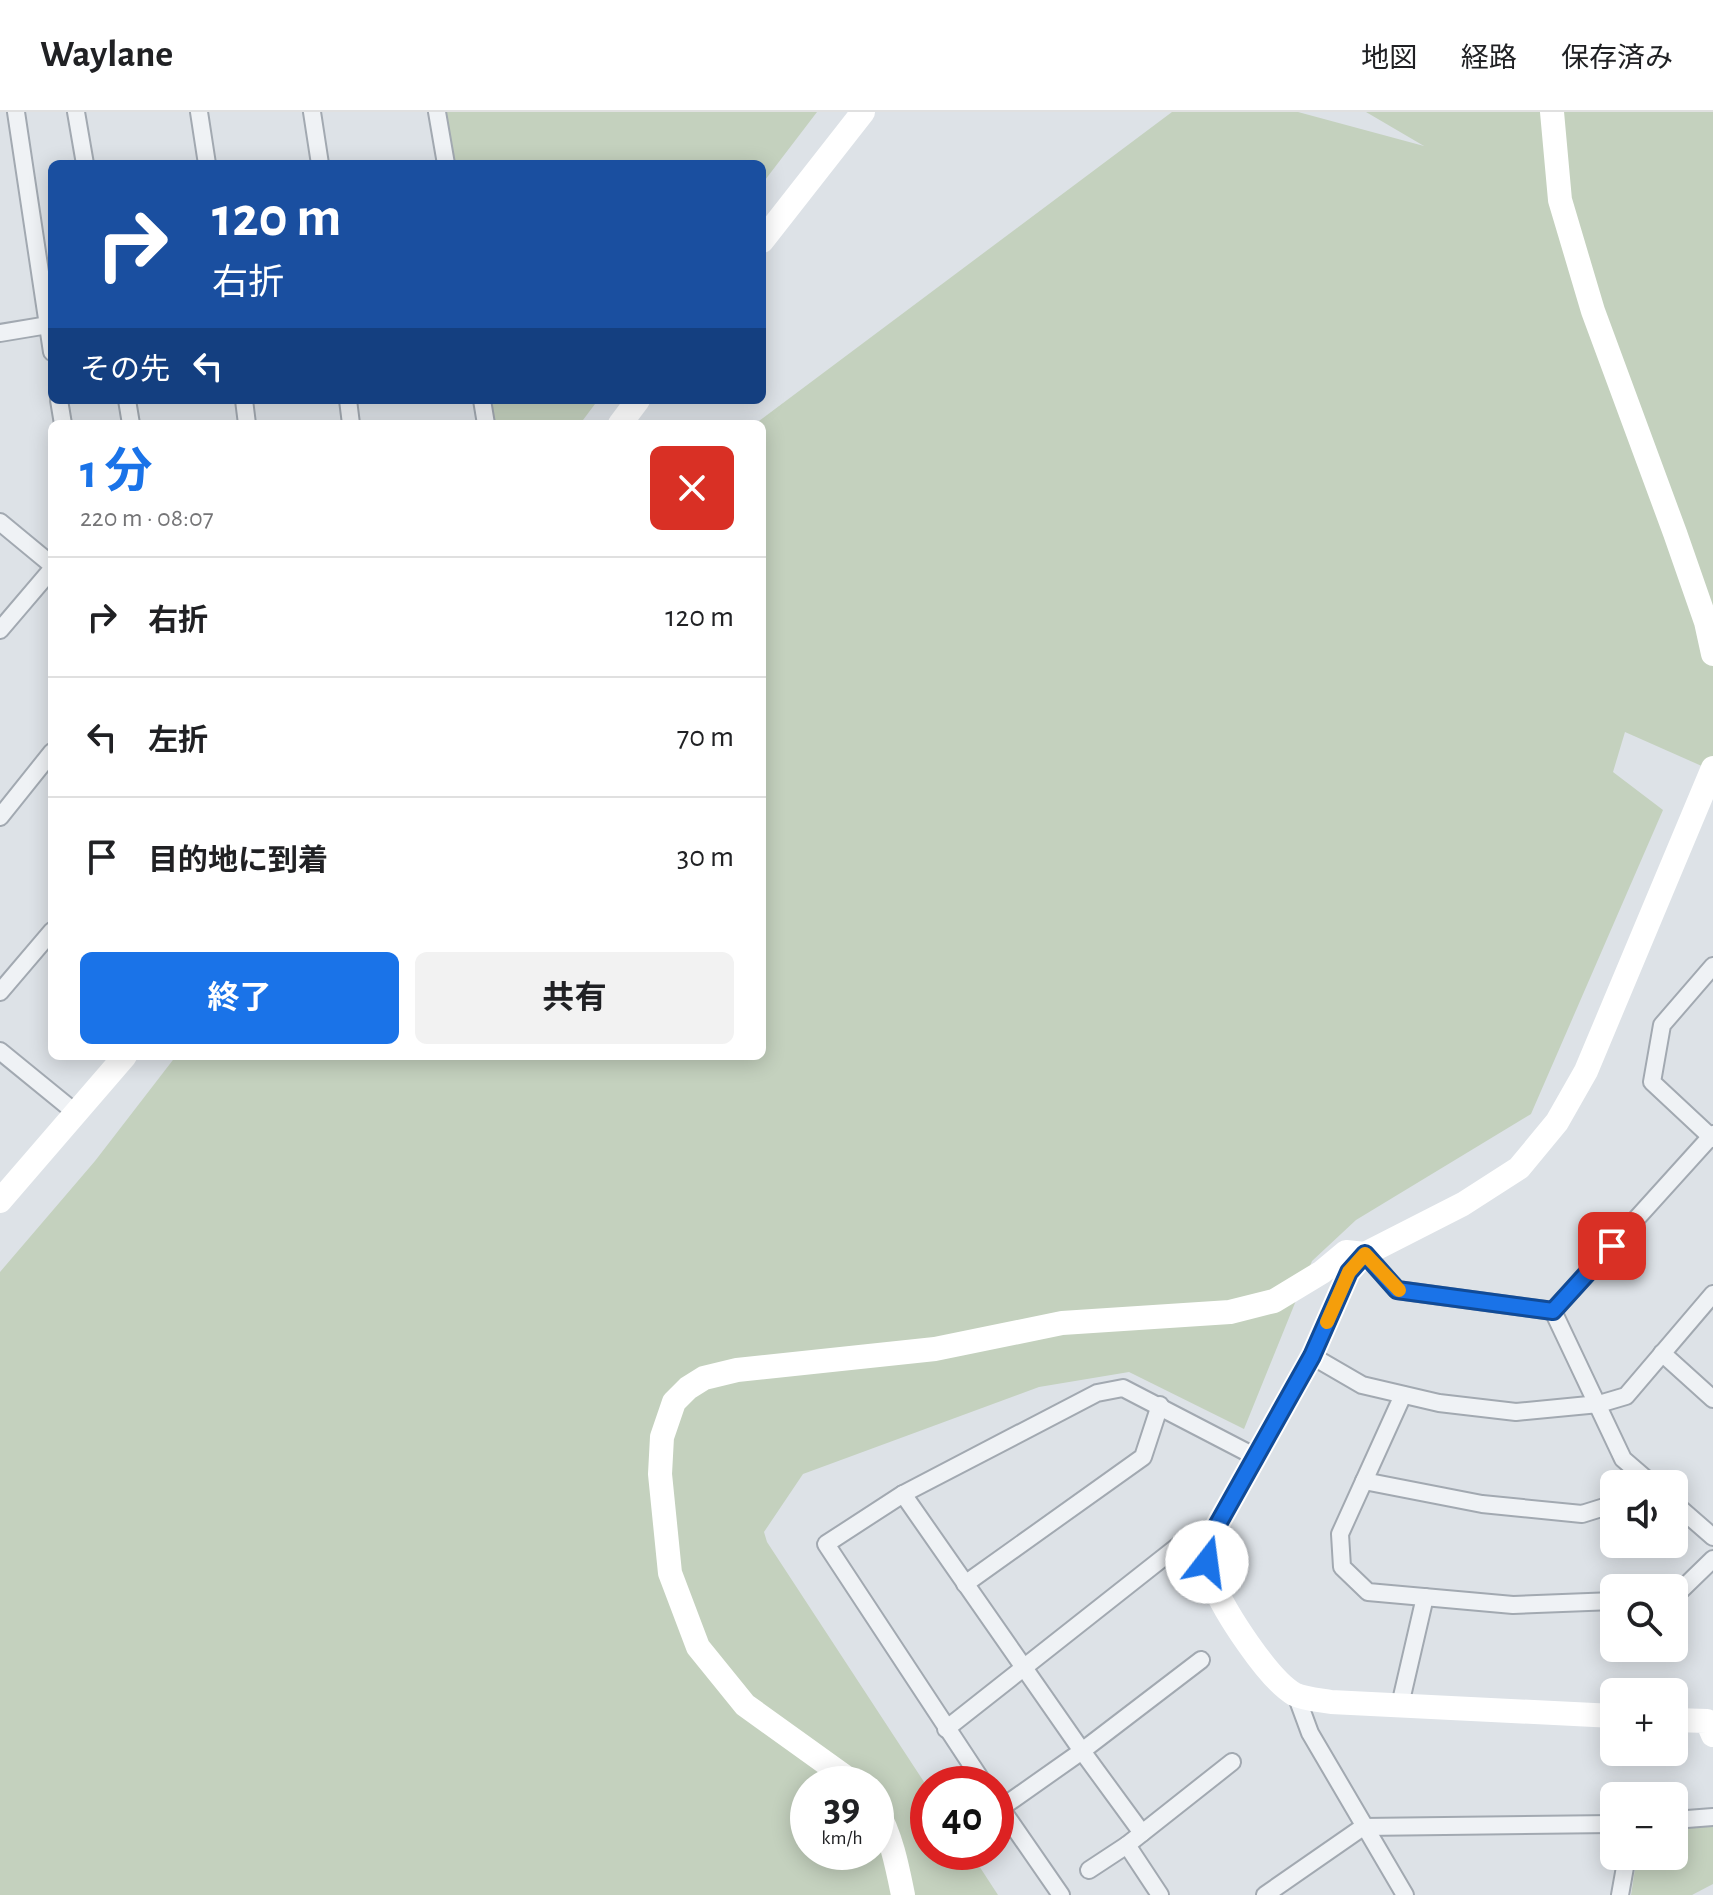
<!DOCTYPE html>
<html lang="ja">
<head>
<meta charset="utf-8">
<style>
  :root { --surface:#fff; --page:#f2f2f2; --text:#202124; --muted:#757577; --line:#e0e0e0; --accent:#1a73e8 }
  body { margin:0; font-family:"Alegreya Sans","Noto Sans JP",sans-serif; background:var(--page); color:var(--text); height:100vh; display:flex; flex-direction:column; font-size:30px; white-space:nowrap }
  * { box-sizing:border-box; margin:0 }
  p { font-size:26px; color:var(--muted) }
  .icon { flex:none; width:44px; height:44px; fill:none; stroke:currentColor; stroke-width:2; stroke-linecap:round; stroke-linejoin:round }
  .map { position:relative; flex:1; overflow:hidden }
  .drawer { position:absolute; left:48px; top:308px; width:718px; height:640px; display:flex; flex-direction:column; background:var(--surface); border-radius:12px; box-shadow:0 4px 20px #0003 }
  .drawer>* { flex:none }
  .top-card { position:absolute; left:48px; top:48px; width:718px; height:244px; border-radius:12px; box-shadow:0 4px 20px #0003; background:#1a4fa0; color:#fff; overflow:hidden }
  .fabs { position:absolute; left:1600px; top:1358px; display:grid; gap:16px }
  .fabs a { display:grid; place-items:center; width:88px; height:88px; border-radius:12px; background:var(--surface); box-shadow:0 4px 20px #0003; font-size:40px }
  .speed { position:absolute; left:790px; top:1654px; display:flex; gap:16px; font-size:40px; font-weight:700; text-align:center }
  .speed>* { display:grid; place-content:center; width:104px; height:104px; border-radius:50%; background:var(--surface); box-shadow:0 4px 20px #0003; line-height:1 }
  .speed small { font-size:20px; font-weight:400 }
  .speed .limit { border:12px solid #d22; background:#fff; color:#111 }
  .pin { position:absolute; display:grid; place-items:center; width:68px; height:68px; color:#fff; margin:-34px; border-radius:16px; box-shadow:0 4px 12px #0006 }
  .me { position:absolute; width:88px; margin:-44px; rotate:15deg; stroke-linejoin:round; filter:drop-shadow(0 0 6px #0008) }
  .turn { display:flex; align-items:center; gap:28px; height:168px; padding:0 32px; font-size:36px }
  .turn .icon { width:104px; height:104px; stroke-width:2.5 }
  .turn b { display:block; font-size:56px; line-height:68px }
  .then { display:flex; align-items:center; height:76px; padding:0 32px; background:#0003; gap:16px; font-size:30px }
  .round { display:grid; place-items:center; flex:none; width:84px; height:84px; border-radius:12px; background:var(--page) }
  .headline { display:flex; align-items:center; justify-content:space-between; height:136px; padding:0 32px }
  h1 { font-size:48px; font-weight:700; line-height:60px; color:var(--accent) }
  .primary-button { display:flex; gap:16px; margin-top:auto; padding:16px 32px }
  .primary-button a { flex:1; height:92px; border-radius:12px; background:var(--accent); color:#fff; font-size:32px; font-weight:700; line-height:92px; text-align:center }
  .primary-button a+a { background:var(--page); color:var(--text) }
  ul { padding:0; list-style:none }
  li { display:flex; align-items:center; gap:24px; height:120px; padding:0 32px; border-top:2px solid var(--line) }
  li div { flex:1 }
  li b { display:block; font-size:30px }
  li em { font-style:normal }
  header { display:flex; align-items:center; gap:48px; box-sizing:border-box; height:112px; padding:0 40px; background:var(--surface); border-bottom:2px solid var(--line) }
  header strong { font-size:38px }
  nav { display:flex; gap:44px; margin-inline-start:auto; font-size:28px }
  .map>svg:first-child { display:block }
  .green { fill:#c4d1be; fill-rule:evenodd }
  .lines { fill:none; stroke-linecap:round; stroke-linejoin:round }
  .street-casing { stroke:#a2a9b1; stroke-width:20 }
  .street { stroke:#eff2f5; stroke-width:16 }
  .secondary { stroke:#fff; stroke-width:24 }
  .route-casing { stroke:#114b97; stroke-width:20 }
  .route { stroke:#1a73e8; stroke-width:14 }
  .slow { stroke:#f59e0b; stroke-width:14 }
</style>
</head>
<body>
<header>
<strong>Waylane</strong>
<nav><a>地図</a><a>経路</a><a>保存済み</a></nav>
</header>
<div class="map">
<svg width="1713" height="1783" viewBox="0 0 1713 1783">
  <rect width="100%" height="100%" fill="#dde2e7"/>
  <g class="green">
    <path d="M 445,0 L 817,0 L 762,72 L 762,52 L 453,52 Z"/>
    <path d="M 1172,0 L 1298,0 L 1424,34 L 1366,0 L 1713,0 L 1713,659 L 1625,620 L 1613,660 L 1663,698 L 1531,1002 L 1356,1108 L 1312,1149 L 1244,1317 L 1129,1260 L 1039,1275 L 803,1362 L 764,1420 L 767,1430 L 928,1676 L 928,1740 L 970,1740 L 998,1783 L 0,1783 L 0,1160 L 95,1049 L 176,944 L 762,944 L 762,312 L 755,312 ZM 808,1672 L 876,1672 L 876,1740 L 808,1740 Z"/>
    <path d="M 490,288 L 598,288 L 580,312 L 493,312 Z"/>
    <path d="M 1713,1712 L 1713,1772 L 1692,1783 L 1631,1783 L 1637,1744 L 1674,1744 L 1674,1717 Z"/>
  </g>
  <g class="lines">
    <defs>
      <g id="street">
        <path d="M 16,0 L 52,240"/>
        <path d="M 76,0 L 85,52"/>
        <path d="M 199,0 L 207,52"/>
        <path d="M 312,0 L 320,52"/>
        <path d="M 437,0 L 446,52"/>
        <path d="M 0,221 L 48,213"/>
        <path d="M 59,288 L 63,312"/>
        <path d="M 127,288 L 131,312"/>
        <path d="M 244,288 L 247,312"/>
        <path d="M 348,288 L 351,312"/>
        <path d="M 482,288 L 486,312"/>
        <path d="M 0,410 L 52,453"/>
        <path d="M 0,518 L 52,457"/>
        <path d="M 0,705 L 52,640"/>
        <path d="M 1713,854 L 1662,913 L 1652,970 L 1713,1027"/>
        <path d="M 0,880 L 52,819"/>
        <path d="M 0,939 L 76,1001"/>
        <path d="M 1365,1142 L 1397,1178 L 1553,1199 L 1713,1022"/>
        <path d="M 1553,1199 L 1623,1347 L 1652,1372"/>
        <path d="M 1662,1241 L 1713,1287"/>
        <path d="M 1312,1244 L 1362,1273 L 1439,1291 L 1516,1300 L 1599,1292 L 1626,1284 L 1713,1182"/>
        <path d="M 1403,1283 L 1340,1422 L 1342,1455 L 1368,1480 L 1513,1493 L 1614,1489"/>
        <path d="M 1364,1369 L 1482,1392 L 1582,1402 L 1614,1392"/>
        <path d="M 903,1382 L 1082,1639 L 1001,1696"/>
        <path d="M 1674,1391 L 1713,1425"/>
        <path d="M 965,1472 L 1143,1345 L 1160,1293"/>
        <path d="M 1674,1482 L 1678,1481 L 1713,1447"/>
        <path d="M 1296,1583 L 1310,1621 L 1405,1783"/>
        <path d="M 1400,1593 L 1425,1485"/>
        <path d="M 946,1617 L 1183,1430 L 1209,1428"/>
        <path d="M 984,1672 L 826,1432 L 903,1382 L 1097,1281 L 1123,1276 L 1254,1344"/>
        <path d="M 996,1689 L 1061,1783"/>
        <path d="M 1674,1708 L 1713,1705"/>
        <path d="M 1142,1721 L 1082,1639 L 1201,1548"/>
        <path d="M 1127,1733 L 1160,1783"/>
        <path d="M 1089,1758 L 1127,1733 L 1232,1650"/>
        <path d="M 1265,1783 L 1363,1715 L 1614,1712"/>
        <path d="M 1620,1783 L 1627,1744"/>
      </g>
    </defs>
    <use href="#street" class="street-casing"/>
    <use href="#street" class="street"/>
    <g class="secondary">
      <path d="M 1552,0 L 1560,88 L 1593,199 L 1675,421 L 1706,510 L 1713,542"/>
      <path d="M 762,129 L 863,0"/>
      <path d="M 620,312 L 638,288"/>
      <path d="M 0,1089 L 125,944"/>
      <path d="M 1614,1604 L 1331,1590 C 1319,1588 1304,1587 1294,1582 C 1268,1567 1224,1499 1213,1471 C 1207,1456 1208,1443 1209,1428 L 1312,1244 L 1349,1160 L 1365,1142 L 1463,1092 L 1519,1056 L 1557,1010 L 1586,959 L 1713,656"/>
      <path d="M 1674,1608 L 1707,1609 L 1713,1623"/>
      <path d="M 855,1672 L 745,1593 L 698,1535 L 670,1461 L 660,1362 L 662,1325 L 674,1290 L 688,1276 L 704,1266 L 737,1258 L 935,1237 L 1062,1211 L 1230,1200 L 1274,1189 L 1322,1160 L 1346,1140 L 1365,1142"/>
      <path d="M 876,1697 C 891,1723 897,1753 903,1783"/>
    </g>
  </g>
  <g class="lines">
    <defs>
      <path id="route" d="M 1207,1450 L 1209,1428 L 1312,1244 L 1349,1160 L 1365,1142 L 1397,1178 L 1553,1199 L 1612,1134"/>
    </defs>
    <use href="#route" class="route-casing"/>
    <use href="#route" class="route"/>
    <path class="slow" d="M 1327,1210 L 1349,1160 L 1365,1142 L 1399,1178"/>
  </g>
</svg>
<div class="fabs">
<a><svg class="icon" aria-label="sound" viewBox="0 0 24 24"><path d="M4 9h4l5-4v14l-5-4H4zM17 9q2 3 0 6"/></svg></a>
<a><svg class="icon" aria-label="search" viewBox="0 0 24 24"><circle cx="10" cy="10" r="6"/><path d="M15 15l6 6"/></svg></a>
<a>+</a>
<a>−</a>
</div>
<div class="speed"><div>39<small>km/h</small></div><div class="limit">40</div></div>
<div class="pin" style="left:1612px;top:1134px;background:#d93025"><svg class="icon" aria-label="arrive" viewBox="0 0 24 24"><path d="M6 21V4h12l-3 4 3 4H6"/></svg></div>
<svg class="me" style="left:1207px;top:1450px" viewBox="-20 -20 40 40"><circle r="19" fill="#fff"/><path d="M0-13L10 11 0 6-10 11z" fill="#1a73e8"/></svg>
<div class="top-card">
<div class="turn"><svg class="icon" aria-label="right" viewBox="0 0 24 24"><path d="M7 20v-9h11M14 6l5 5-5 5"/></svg><div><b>120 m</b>右折</div></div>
<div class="then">その先<svg class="icon" aria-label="left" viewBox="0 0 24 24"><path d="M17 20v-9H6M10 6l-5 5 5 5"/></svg></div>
</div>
<section class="drawer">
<div class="headline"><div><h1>1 分</h1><p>220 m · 08:07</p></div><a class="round" style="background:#d93025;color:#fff"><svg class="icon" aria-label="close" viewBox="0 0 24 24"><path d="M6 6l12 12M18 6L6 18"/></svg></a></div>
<ul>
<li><svg class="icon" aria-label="right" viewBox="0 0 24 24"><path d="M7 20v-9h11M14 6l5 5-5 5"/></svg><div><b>右折</b></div><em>120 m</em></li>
<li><svg class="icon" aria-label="left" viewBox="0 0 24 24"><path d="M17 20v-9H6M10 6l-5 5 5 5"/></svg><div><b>左折</b></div><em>70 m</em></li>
<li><svg class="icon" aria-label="arrive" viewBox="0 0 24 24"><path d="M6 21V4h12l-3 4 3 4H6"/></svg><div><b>目的地に到着</b></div><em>30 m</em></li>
</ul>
<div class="primary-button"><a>終了</a><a>共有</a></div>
</section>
</div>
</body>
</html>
